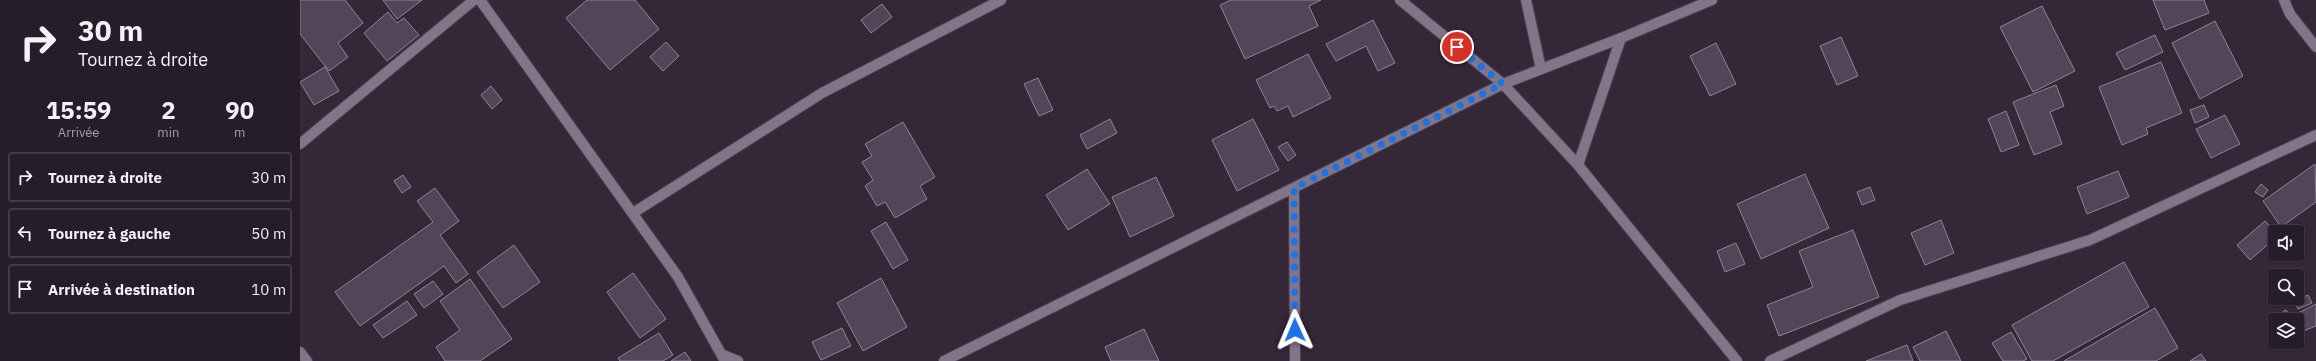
<!DOCTYPE html>
<html lang="fr">
<head>
<meta charset="utf-8">
<style>
  :root { --surface:#261d2a; --page:#2e2632; --text:#f1f3f6; --muted:#a4a2a8; --line:#423b47 }
  body { margin:0; font-family:"IBM Plex Sans",sans-serif; background:var(--page); color:var(--text); height:100vh; display:flex; flex-direction:column; font-size:15px; white-space:nowrap }
  * { box-sizing:border-box; margin:0 }
  p { font-size:13px; color:var(--muted) }
  .icon { flex:none; width:22px; height:22px; fill:none; stroke:currentColor; stroke-width:2; stroke-linecap:round; stroke-linejoin:round }
  .map { position:relative; flex:1; overflow:hidden }
  .drawer { display:flex; flex-direction:column; background:var(--surface); width:300px }
  .drawer>* { flex:none }
  .guide { background:#261d2a; color:var(--text); overflow:hidden }
  .tools { position:absolute; left:1968px; top:225px; display:grid; gap:8px }
  .tools a { display:grid; place-items:center; width:36px; height:36px; border-radius:4px; background:var(--surface); box-shadow:0 1px 3px #0004,0 0 0 1px var(--line); font-size:20px }
  .pin { position:absolute; display:grid; place-items:center; width:34px; height:34px; color:#fff; margin:-17px; border:2px solid #fff; border-radius:50%; box-shadow:0 1px 4px #0007 }
  .me { position:absolute; width:44px; margin:-22px; rotate:359deg; stroke-linejoin:round; filter:drop-shadow(0 0 3px #0008) }
  .turn { display:flex; align-items:center; gap:14px; height:84px; padding:0 12px; font-size:18px }
  .turn .icon { width:52px; height:52px; stroke-width:2.5 }
  .turn b { display:block; font-size:28px; line-height:34px }
  .eta { display:flex; justify-content:space-evenly; align-items:center; height:68px; text-align:center }
  .eta b { font-size:24px; font-weight:800; line-height:28px }
  ul { padding:0; list-style:none }
  li { display:flex; align-items:center; gap:12px; height:50px; margin:0 8px 6px; padding:0 4px; border:2px solid var(--line); border-radius:4px }
  li div { flex:1 }
  li b { display:block; font-size:15px }
  li em { font-style:normal }
  main { display:flex; flex:1; min-height:0 }
  .map>svg:first-child { display:block }
  .building { fill:#524557; stroke:#908396 }
  .lines { fill:none; stroke-linecap:round; stroke-linejoin:round }
  .minor-casing { stroke:#4d4452; stroke-width:12 }
  .minor { stroke:#837588; stroke-width:10 }
  .route { stroke:#1a73e8; stroke-width:7; stroke-dasharray:0 12.6 }
</style>
</head>
<body>
<main>
<section class="drawer">
<div class="guide">
<div class="turn"><svg class="icon" aria-label="right" viewBox="0 0 24 24"><path d="M7 20v-9h11M14 6l5 5-5 5"/></svg><div><b>30 m</b>Tournez à droite</div></div>
</div>
<div class="eta">
<div><b>15:59</b><p>Arrivée</p></div>
<div><b>2</b><p>min</p></div>
<div><b>90</b><p>m</p></div>
</div>
<ul>
<li><svg class="icon" aria-label="right" viewBox="0 0 24 24"><path d="M7 20v-9h11M14 6l5 5-5 5"/></svg><div><b>Tournez à droite</b></div><em>30 m</em></li>
<li><svg class="icon" aria-label="left" viewBox="0 0 24 24"><path d="M17 20v-9H6M10 6l-5 5 5 5"/></svg><div><b>Tournez à gauche</b></div><em>50 m</em></li>
<li><svg class="icon" aria-label="arrive" viewBox="0 0 24 24"><path d="M6 21V4h12l-3 4 3 4H6"/></svg><div><b>Arrivée à destination</b></div><em>10 m</em></li>
</ul>
</section>
<div class="map">
<svg width="2016" height="361" viewBox="0 0 2016 361">
  <rect width="100%" height="100%" fill="#332738"/>
  <g class="building">
    <path d="M 0,0 L 45,0 L 63,23 L 38,43 L 48,57 L 29,71 L 0,34 Z"/>
    <path d="M 83,0 L 122,0 L 97,19 Z"/>
    <path d="M 287,0 L 335,0 L 359,29 L 310,70 L 266,18 Z"/>
    <path d="M 931,0 L 1021,0 L 1009,6 L 1018,26 L 945,59 L 920,5 Z"/>
    <path d="M 1853,0 L 1904,0 L 1909,13 L 1865,30 Z"/>
    <path d="M 582,4 L 592,17 L 571,33 L 561,20 Z"/>
    <path d="M 1742,6 L 1775,71 L 1733,92 L 1700,27 Z"/>
    <path d="M 88,12 L 97,23 L 104,18 L 119,35 L 87,61 L 64,33 Z"/>
    <path d="M 1073,20 L 1095,63 L 1078,71 L 1066,46 L 1036,61 L 1026,44 Z"/>
    <path d="M 1915,21 L 1943,76 L 1900,99 L 1872,43 Z"/>
    <path d="M 1855,35 L 1863,52 L 1825,70 L 1816,53 Z"/>
    <path d="M 1541,37 L 1558,76 L 1537,85 L 1520,46 Z"/>
    <path d="M 366,42 L 379,56 L 363,71 L 350,57 Z"/>
    <path d="M 1416,43 L 1436,84 L 1410,96 L 1390,56 Z"/>
    <path d="M 1008,54 L 1031,98 L 993,117 L 988,106 L 977,111 L 974,106 L 970,108 L 956,80 Z"/>
    <path d="M 1861,62 L 1882,113 L 1846,128 L 1848,134 L 1822,145 L 1799,87 Z"/>
    <path d="M 25,67 L 39,91 L 14,105 L 0,82 Z"/>
    <path d="M 738,78 L 753,110 L 739,116 L 724,84 Z"/>
    <path d="M 1756,85 L 1764,106 L 1750,112 L 1762,144 L 1734,155 L 1713,102 Z"/>
    <path d="M 191,86 L 202,100 L 192,109 L 181,95 Z"/>
    <path d="M 1904,105 L 1909,117 L 1895,123 L 1890,110 Z"/>
    <path d="M 1706,111 L 1719,145 L 1701,152 L 1688,119 Z"/>
    <path d="M 1925,115 L 1940,144 L 1911,158 L 1896,129 Z"/>
    <path d="M 810,119 L 817,133 L 787,149 L 780,135 Z"/>
    <path d="M 953,119 L 979,170 L 937,191 L 912,140 Z"/>
    <path d="M 603,122 L 635,177 L 620,186 L 627,199 L 595,218 L 585,202 L 577,206 L 565,186 L 573,180 L 562,162 L 572,156 L 565,144 Z"/>
    <path d="M 987,142 L 996,155 L 988,161 L 978,147 Z"/>
    <path d="M 2015,164 L 2016,202 L 1981,227 L 1963,201 Z"/>
    <path d="M 787,169 L 810,204 L 768,230 L 746,195 Z"/>
    <path d="M 1818,171 L 1829,197 L 1787,214 L 1777,187 Z"/>
    <path d="M 1505,174 L 1529,228 L 1461,259 L 1437,204 Z"/>
    <path d="M 103,175 L 111,187 L 102,193 L 94,181 Z"/>
    <path d="M 856,177 L 874,216 L 830,237 L 812,197 Z"/>
    <path d="M 1961,184 L 1968,190 L 1963,197 L 1955,192 Z"/>
    <path d="M 1570,187 L 1575,200 L 1562,205 L 1557,192 Z"/>
    <path d="M 135,188 L 159,221 L 140,235 L 168,274 L 156,283 L 144,266 L 60,326 L 35,292 L 133,222 L 117,201 Z"/>
    <path d="M 1641,220 L 1654,253 L 1625,265 L 1611,233 Z"/>
    <path d="M 1965,221 L 1975,232 L 1975,238 L 1950,260 L 1937,245 Z"/>
    <path d="M 586,222 L 608,260 L 593,269 L 571,231 Z"/>
    <path d="M 1553,230 L 1579,297 L 1479,336 L 1467,305 L 1513,287 L 1499,251 Z"/>
    <path d="M 1436,243 L 1445,264 L 1425,272 L 1417,251 Z"/>
    <path d="M 214,245 L 240,282 L 203,308 L 177,272 Z"/>
    <path d="M 1824,262 L 1849,307 L 1753,361 L 1732,361 L 1712,325 Z"/>
    <path d="M 333,273 L 366,319 L 340,338 L 307,292 Z"/>
    <path d="M 581,278 L 607,327 L 563,351 L 537,303 Z"/>
    <path d="M 170,279 L 212,339 L 180,361 L 145,361 L 136,347 L 160,330 L 140,301 Z"/>
    <path d="M 133,281 L 143,294 L 124,308 L 114,294 Z"/>
    <path d="M 2008,295 L 2012,303 L 1998,309 L 1994,301 Z"/>
    <path d="M 107,301 L 117,315 L 83,338 L 73,325 Z"/>
    <path d="M 2016,304 L 2016,326 L 2001,332 L 1994,315 Z"/>
    <path d="M 1855,308 L 1878,348 L 1856,361 L 1764,361 Z"/>
    <path d="M 1985,310 L 1992,315 L 1988,320 L 1981,320 L 1978,318 Z"/>
    <path d="M 542,328 L 551,346 L 521,360 L 512,342 Z"/>
    <path d="M 844,329 L 859,361 L 811,361 L 805,347 Z"/>
    <path d="M 1646,331 L 1661,361 L 1620,361 L 1613,347 Z"/>
    <path d="M 1711,332 L 1727,359 L 1723,361 L 1703,361 L 1692,343 Z"/>
    <path d="M 359,333 L 373,355 L 363,361 L 320,361 L 318,358 Z"/>
    <path d="M 1607,345 L 1613,361 L 1566,361 Z"/>
    <path d="M 385,352 L 391,361 L 371,361 Z"/>
    <path d="M 1901,354 L 1906,361 L 1890,361 Z"/>
  </g>
  <g class="lines">
    <defs>
      <g id="minor">
        <path d="M 180,0 L 378,277 L 425,361"/>
        <path d="M 1100,0 L 1203,84 L 1278,165 L 1437,361"/>
        <path d="M 1226,0 L 1241,69"/>
        <path d="M 1984,0 L 1990,14 L 2016,47"/>
        <path d="M 0,144 L 174,0"/>
        <path d="M 1278,165 L 1321,38"/>
        <path d="M 994,188 L 995,361"/>
        <path d="M 333,213 L 522,93 L 701,0"/>
        <path d="M 0,352 L 7,361"/>
        <path d="M 423,355 L 438,361"/>
        <path d="M 644,361 L 1203,84 L 1321,38 L 1412,0"/>
        <path d="M 1470,361 L 1600,300 L 1790,240 L 2016,135"/>
      </g>
    </defs>
    <use href="#minor" class="minor-casing"/>
    <use href="#minor" class="minor"/>
  </g>
  <g class="lines">
    <path class="route" d="M 995,330 L 994,188 L 1203,84 L 1157,47"/>
  </g>
</svg>
<div class="tools">
<a><svg class="icon" aria-label="sound" viewBox="0 0 24 24"><path d="M4 9h4l5-4v14l-5-4H4zM17 9q2 3 0 6"/></svg></a>
<a><svg class="icon" aria-label="search" viewBox="0 0 24 24"><circle cx="10" cy="10" r="6"/><path d="M15 15l6 6"/></svg></a>
<a><svg class="icon" aria-label="layers" viewBox="0 0 24 24"><path d="M12 4l9 5-9 5-9-5zM3 14l9 5 9-5"/></svg></a>
</div>
<div class="pin" style="left:1157px;top:47px;background:#d93025"><svg class="icon" aria-label="arrive" viewBox="0 0 24 24"><path d="M6 21V4h12l-3 4 3 4H6"/></svg></div>
<svg class="me" style="left:995px;top:330px" viewBox="-20 -20 40 40"><path d="M0-17L14 15 0 8-14 15z" fill="#1a73e8" stroke="#fff" stroke-width="4"/></svg>
</div>
</main>
</body>
</html>
